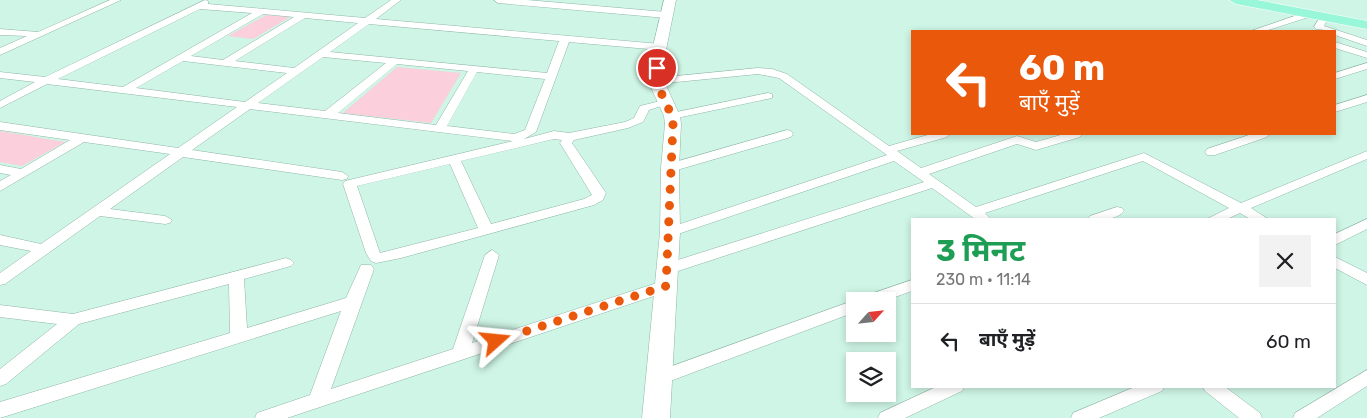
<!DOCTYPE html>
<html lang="hi">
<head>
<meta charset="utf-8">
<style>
  :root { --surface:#fff; --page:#f2f2f2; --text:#202124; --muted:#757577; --line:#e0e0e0 }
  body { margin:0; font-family:Rubik,"Noto Sans Devanagari",sans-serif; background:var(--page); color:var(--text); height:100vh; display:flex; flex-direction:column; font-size:19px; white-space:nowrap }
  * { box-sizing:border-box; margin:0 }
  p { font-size:16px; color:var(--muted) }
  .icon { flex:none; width:28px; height:28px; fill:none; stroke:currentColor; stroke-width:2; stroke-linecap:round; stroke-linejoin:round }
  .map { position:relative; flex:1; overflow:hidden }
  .drawer { position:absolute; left:911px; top:218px; width:425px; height:170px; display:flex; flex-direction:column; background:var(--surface); border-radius:0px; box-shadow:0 2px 8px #0003 }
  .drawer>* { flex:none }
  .banner { position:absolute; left:911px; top:30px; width:425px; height:105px; border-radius:0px; box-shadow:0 2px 8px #0003; background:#ea580c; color:#fff; overflow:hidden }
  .needle { width:32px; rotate:63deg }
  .tools { position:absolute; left:846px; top:292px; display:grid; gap:10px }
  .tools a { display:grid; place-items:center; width:50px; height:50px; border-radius:0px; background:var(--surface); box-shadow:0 2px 8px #0003; font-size:25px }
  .pin { position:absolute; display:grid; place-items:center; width:42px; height:42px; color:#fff; margin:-21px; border:2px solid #fff; border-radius:50%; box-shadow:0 1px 5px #0007 }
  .me { position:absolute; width:55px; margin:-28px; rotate:72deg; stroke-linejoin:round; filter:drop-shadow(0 0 4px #0008) }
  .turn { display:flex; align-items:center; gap:18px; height:105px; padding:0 25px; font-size:22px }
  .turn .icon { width:65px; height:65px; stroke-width:2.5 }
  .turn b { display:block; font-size:35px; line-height:42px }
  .round { display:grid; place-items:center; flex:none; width:52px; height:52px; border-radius:0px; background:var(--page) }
  .head { display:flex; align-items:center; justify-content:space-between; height:85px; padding:0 25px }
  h1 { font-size:30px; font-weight:700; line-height:38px; color:#1e9e55 }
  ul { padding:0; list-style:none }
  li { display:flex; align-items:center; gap:15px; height:75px; padding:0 25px; border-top:1px solid var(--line) }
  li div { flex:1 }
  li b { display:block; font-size:19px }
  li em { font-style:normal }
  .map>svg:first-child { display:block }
  .green { fill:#fbcfdb }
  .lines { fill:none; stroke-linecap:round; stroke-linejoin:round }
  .street-casing { stroke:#90b6a7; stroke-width:1 }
  .secondary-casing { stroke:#90b6a7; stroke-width:1 }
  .primary-casing { stroke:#fff; stroke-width:1 }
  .street { fill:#fff; fill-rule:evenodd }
  .secondary { fill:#fff; fill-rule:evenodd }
  .primary { fill:#98f6d9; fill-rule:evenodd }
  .route { stroke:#ea580c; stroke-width:9; stroke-dasharray:0 16.2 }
</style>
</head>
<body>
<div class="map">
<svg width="1367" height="418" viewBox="0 0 1367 418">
  <rect width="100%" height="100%" fill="#cef5e5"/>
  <g class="green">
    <path d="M 266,15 L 290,17 L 253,39 L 228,36 Z"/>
    <path d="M 397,67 L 461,73 L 431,123 L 343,113 Z"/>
    <path d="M 0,131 L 65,142 L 22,166 L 0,162 Z"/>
  </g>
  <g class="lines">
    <defs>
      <g id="street">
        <path d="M 110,0 L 121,0 L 0,55 L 0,48 L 27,36 L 0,35 L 0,29 L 38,32 Z"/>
        <path d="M 205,0 L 208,1 L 208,4 L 365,18 L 391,0 L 401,0 L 376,19 L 660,44 L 665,47 L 660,50 L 569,42 L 536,132 L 524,139 L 554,131 L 569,133 L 625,122 L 634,118 L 640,106 L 664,100 L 670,103 L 649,110 L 643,122 L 628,128 L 574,140 L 572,143 L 606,193 L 603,200 L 594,205 L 401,258 L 376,263 L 371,261 L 366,253 L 343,184 L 345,181 L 513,141 L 250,109 L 192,150 L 342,172 L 348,176 L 347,179 L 342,180 L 183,157 L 110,209 L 165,216 L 172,220 L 170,223 L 165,224 L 100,216 L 5,284 L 0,285 L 0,273 L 31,251 L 0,245 L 0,235 L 41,244 L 170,154 L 84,142 L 0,191 L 0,181 L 11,175 L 0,173 L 0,165 L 21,169 L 70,140 L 0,130 L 0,122 L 178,148 L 237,107 L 47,84 L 0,108 L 0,101 L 35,82 L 0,78 L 0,72 L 45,77 ZM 200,9 L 252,13 L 123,87 L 58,79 ZM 263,14 L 294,17 L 223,60 L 191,56 ZM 305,18 L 358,23 L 294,68 L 235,61 ZM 369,24 L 559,41 L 547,73 L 330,52 ZM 323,57 L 386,63 L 325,111 L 258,103 ZM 183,61 L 287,73 L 245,102 L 136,88 ZM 397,64 L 468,71 L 436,125 L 338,113 ZM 477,72 L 545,79 L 525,130 L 514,134 L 447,126 ZM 554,139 L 562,140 L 560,143 L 592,195 L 584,199 L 491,224 L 461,161 ZM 450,164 L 478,228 L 380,253 L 357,186 Z"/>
        <path d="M 494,0 L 527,0 L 666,12 L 670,15 L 666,18 L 498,3 Z"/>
        <path d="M 1309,11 L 1312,12 L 1312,16 L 1265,31 L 1251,31 Z"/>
        <path d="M 1322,14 L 1329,16 L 1324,26 L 1367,40 L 1367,46 L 1335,35 L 1335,31 L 1316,29 L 1314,27 Z"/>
        <path d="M 1335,42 L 1367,52 L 1367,58 L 1335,48 Z"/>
        <path d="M 1367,63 L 1367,69 L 1335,79 L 1335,73 Z"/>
        <path d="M 758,68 L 772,69 L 787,74 L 889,146 L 931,134 L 949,134 L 947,137 L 897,151 L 921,168 L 1017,136 L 1036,142 L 1064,134 L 1082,134 L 1080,137 L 1036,150 L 1017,144 L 929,174 L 976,207 L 1144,153 L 1241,203 L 1367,151 L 1367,159 L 1251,208 L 1268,219 L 1250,219 L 1240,213 L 1227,219 L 1207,219 L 1229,208 L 1143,161 L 985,213 L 991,219 L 975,219 L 932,188 L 672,273 L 662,273 L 659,269 L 662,265 L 924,182 L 894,161 L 675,235 L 665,235 L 663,232 L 665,229 L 887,155 L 779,78 L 758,74 L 656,84 L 651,81 L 656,78 Z"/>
        <path d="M 768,93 L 772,94 L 772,98 L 672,119 L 666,116 L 672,113 Z"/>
        <path d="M 1367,95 L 1367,102 L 1335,112 L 1335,105 Z"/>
        <path d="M 787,130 L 791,131 L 793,134 L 791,137 L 670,172 L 664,168 L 665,165 Z"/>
        <path d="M 1252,134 L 1269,134 L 1267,137 L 1215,155 L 1207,155 L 1205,152 L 1207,149 Z"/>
        <path d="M 1117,207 L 1122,208 L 1124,211 C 1116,221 1100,219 1088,219 L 1090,216 Z"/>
        <path d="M 1367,219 L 1367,229 L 1335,245 L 1335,234 Z"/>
        <path d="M 492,250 L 499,255 L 472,343 L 660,282 L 672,282 L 674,286 L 672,290 L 287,418 L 255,418 L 257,413 L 310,395 L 341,311 L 0,418 L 0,402 L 230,333 L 229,284 L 79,324 L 6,384 L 0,386 L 0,369 L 57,324 L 0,317 L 0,305 L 73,314 L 286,258 L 291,260 L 294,263 L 291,266 L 244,279 L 247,328 L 346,298 L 361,265 L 371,265 L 374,269 L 331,389 L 453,349 L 485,255 Z"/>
        <path d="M 1335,257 L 1367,273 L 1367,285 L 1335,268 Z"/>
        <path d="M 912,280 L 912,291 L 884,301 L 860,301 L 862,297 Z"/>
        <path d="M 855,300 L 858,301 L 855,301 L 855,312 L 665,383 L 659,385 L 653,383 L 650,378 L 653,373 Z"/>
        <path d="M 1367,370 L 1367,386 L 1317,418 L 1293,418 L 1295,413 Z"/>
        <path d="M 938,386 L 965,386 L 962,391 L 905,418 L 878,418 L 880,413 Z"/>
        <path d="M 1137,386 L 1165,386 L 1162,391 L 1099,418 L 1071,418 L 1073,413 Z"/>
        <path d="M 1202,386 L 1224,386 L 1260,413 L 1262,418 L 1239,418 L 1205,391 Z"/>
      </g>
      <path id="secondary" d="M 664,0 L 676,0 L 665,55 L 664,81 L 680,116 L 681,124 L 679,168 L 680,232 L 670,418 L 642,418 L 660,232 L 661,168 L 665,124 L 664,116 L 648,81 L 651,55 Z"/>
      <path id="primary" d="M 1229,0 L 1257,0 L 1367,21 L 1367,29 L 1236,4 Z"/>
    </defs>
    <use href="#street" class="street-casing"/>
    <use href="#secondary" class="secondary-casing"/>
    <use href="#primary" class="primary-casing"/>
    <use href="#street" class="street"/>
    <use href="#secondary" class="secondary"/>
    <use href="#primary" class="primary"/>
  </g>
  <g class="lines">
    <path class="route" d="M 496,341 L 666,286 L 673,124 C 670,103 655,92 657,68"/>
  </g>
</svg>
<div class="tools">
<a><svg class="needle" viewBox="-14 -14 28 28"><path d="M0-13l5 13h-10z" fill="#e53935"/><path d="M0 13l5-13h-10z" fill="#757577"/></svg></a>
<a><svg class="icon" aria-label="layers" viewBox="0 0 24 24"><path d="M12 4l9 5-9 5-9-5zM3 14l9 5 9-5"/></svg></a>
</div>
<div class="pin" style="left:657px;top:68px;background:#d93025"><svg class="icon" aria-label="arrive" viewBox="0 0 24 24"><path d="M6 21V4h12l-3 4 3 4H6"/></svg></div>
<svg class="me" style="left:496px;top:341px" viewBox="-20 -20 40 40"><path d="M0-17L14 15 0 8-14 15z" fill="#ea580c" stroke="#fff" stroke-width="4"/></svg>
<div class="banner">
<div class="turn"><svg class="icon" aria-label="left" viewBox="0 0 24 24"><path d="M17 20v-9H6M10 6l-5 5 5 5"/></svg><div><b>60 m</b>बाएँ मुड़ें</div></div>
</div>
<section class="drawer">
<div class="head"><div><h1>3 मिनट</h1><p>230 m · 11:14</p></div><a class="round"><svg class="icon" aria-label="close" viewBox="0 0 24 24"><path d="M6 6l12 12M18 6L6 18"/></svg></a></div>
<ul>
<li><svg class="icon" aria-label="left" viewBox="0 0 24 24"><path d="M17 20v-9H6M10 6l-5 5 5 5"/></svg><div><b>बाएँ मुड़ें</b></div><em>60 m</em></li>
</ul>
</section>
</div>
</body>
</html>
